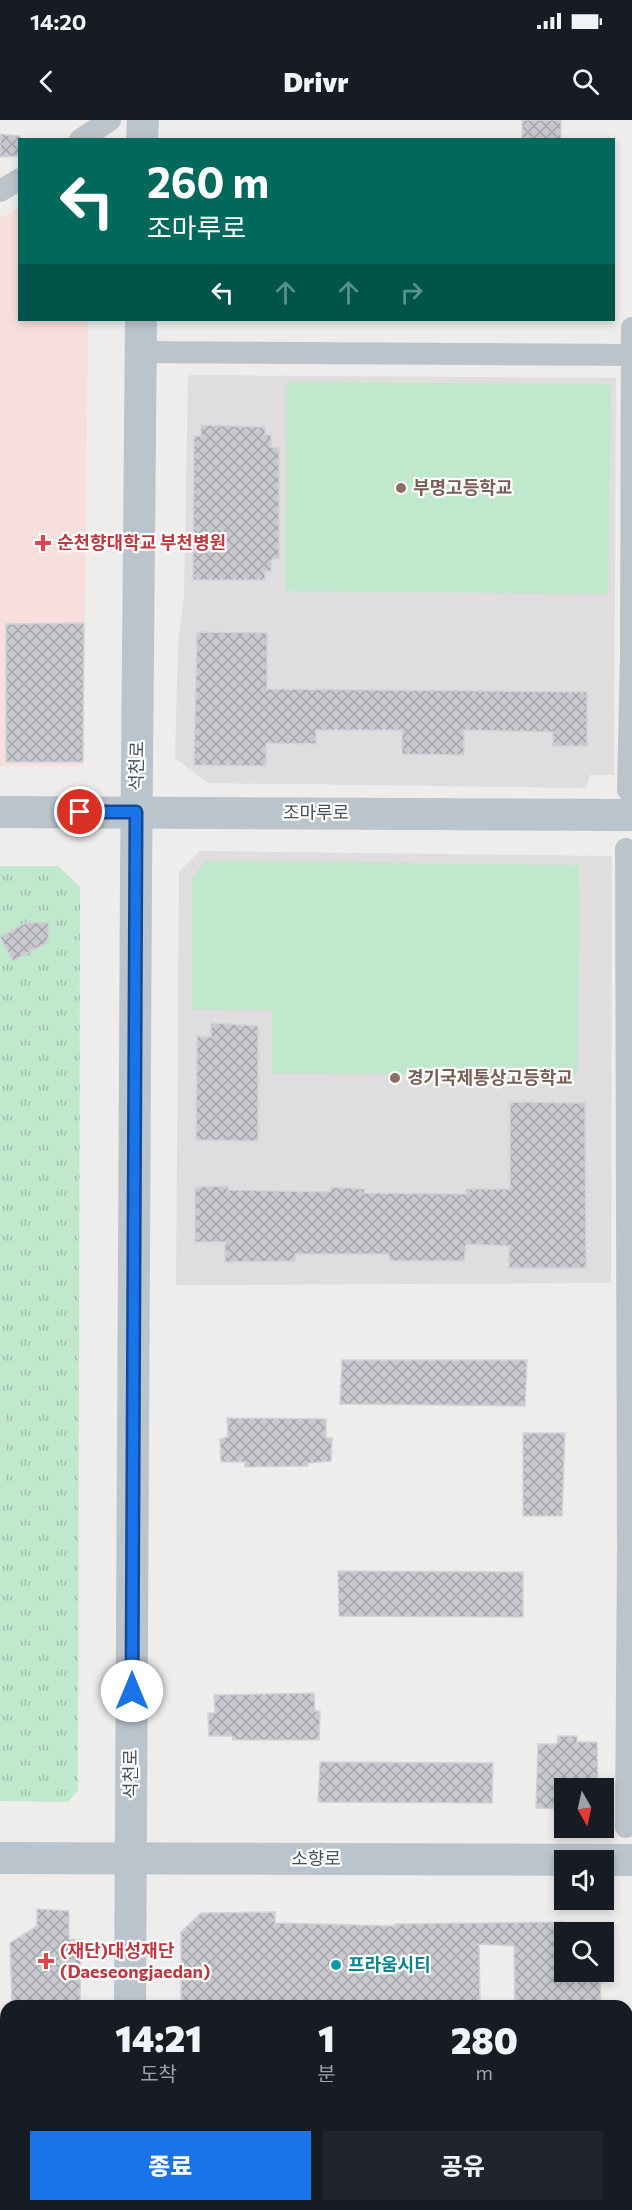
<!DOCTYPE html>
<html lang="ko">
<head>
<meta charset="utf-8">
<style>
  :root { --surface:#171b24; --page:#20242c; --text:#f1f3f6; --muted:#9ea1a6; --accent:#1a73e8 }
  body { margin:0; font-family:Commissioner,"Noto Sans KR",sans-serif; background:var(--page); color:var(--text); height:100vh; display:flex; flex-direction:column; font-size:22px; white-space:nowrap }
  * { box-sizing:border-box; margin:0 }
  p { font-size:20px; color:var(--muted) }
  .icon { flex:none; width:33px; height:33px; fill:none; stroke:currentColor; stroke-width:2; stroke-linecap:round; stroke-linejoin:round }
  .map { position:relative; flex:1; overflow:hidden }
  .sheet { position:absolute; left:0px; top:1880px; width:633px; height:212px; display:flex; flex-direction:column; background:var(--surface); border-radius:18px 18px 0 0; box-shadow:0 3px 9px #0003 }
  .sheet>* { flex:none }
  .hud { position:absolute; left:18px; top:18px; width:597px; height:183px; border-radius:0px; box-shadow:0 3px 9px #0003; background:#00695c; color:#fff; overflow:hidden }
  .needle { width:39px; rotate:171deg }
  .tools { position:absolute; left:554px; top:1658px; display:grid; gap:12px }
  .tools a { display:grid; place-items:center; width:60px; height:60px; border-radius:0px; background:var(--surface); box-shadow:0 3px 9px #0003; font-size:30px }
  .pin { position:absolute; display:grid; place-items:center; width:51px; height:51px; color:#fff; margin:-26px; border:3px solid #fff; border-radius:50%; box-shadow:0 2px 6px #0007 }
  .me { position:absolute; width:66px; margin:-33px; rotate:0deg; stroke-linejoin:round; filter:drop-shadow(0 0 4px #0008) }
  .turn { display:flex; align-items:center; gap:21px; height:126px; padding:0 30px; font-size:27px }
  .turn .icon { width:78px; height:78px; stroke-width:2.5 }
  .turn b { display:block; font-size:42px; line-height:51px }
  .lanes { display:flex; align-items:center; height:57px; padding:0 30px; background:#0003; justify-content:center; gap:30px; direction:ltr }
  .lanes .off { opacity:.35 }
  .eta { display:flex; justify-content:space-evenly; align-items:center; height:102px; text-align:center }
  .eta b { font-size:36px; font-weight:800; line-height:42px }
  .primary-button { display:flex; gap:12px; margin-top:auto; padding:12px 30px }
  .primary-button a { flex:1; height:69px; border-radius:0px; background:var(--accent); color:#fff; font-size:24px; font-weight:800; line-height:69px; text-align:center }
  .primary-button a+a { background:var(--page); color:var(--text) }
  .status { display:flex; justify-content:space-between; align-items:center; height:42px; padding:0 30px; background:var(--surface); direction:ltr }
  .status svg { height:16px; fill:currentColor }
  header { display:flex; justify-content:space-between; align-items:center; height:78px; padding:0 30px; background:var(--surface); font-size:27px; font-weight:800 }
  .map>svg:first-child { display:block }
  .education { fill:#e0ddde }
  .medical { fill:#f7dfde }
  .park { fill:url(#park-tufts) }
  .garden { fill:#bfe8cd }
  .building { fill:url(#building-cross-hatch); stroke:#d1d3d7; stroke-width:1.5 }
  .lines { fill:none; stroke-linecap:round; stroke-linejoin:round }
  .street { stroke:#bcc4ca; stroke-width:22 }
  .secondary { stroke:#bac4cc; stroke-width:32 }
  .route-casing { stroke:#114b97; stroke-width:15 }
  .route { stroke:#1a73e8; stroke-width:10 }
  .education-dot { fill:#8d6e63; stroke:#fff; stroke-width:2 }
  .health-dot { fill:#e0444e; stroke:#fff; stroke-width:2 }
  .culture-dot { fill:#0f9aa8; stroke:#fff; stroke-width:2 }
  .labels { text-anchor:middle; stroke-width:4.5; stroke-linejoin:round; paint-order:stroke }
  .education-label { font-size:18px; font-weight:bold; fill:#785e54; stroke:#fff; text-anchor:start }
  .health-label { font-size:18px; font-weight:bold; fill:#be3a42; stroke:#fff; text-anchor:start }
  .street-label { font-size:18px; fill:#475057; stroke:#fff }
  .culture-label { font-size:18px; font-weight:bold; fill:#0d838f; stroke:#fff; text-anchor:start }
</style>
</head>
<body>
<div class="status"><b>14:20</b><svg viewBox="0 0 49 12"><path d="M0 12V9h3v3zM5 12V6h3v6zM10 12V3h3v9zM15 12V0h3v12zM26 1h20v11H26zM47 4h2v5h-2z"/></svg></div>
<header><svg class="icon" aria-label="back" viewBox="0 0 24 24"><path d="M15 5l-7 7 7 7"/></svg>Drivr<svg class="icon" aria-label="search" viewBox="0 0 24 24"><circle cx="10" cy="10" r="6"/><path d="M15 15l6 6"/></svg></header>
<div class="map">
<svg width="632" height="2090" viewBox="0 0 632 2090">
  <defs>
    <pattern id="park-tufts" width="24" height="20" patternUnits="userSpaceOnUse" patternTransform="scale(1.5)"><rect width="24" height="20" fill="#bfe8cd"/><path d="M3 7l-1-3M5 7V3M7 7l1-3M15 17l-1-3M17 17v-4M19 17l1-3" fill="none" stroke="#9dbea9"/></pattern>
    <pattern id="building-cross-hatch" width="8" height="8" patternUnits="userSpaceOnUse" patternTransform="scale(1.5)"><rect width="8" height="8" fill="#c7c9cf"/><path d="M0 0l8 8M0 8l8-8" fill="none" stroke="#a3a6ab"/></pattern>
  </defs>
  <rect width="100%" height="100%" fill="#efecec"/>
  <g class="education">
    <path d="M 188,255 L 616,258 L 614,655 L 590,655 L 586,668 L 208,663 L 175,638 L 178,523 L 184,477 Z"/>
    <path d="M 200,731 L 612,736 L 611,1163 L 176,1165 L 179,752 Z"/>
  </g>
  <path class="medical" d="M 19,87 L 20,200 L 88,200 L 83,646 L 0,646 L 0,97 L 4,97 Z"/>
  <path class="park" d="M 0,746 L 58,746 L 80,767 L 78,1670 L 68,1682 L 0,1681 Z"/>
  <g class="garden">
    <path d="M 287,262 L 611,264 L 608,474 L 286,471 Z"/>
    <path d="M 206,741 L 579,745 L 578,955 L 272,953 L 272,890 L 192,889 L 192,757 Z"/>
    <rect x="0" y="1282" width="6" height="87"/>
  </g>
  <g class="building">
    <rect x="522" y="0" width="39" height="20"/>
    <path d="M 0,14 L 20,16 L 20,36 L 0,37 Z"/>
    <path d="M 201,305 L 265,307 L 265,315 L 271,315 L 271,327 L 279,328 L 279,438 L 272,439 L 271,451 L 265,452 L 265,460 L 193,460 L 194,316 L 201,316 Z"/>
    <path d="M 84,503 L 83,642 L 6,642 L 6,504 Z"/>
    <path d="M 197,512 L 267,513 L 267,569 L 587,572 L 587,626 L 553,626 L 553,612 L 464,610 L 464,635 L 402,634 L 402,610 L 316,610 L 316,624 L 266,623 L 266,646 L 194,645 Z"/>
    <path d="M 27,802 L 49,803 L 48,822 L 13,841 L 0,817 Z"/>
    <path d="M 211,903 L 258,906 L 258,1021 L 196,1020 L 197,916 L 211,917 Z"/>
    <path d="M 510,982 L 585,983 L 586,1148 L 509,1148 L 509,1126 L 466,1124 L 464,1141 L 390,1141 L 389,1134 L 295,1134 L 295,1141 L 225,1142 L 225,1122 L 195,1122 L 195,1067 L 228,1066 L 228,1070 L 330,1072 L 331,1067 L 365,1069 L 364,1073 L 466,1074 L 466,1069 L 510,1069 Z"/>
    <path d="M 342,1240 L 527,1240 L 525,1286 L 340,1284 Z"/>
    <path d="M 227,1298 L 326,1299 L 326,1318 L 332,1318 L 331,1341 L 308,1343 L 308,1346 L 245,1347 L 245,1342 L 221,1342 L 220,1319 L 228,1317 Z"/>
    <path d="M 523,1313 L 565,1313 L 562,1396 L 523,1396 Z"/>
    <path d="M 338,1451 L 523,1452 L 523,1497 L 339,1496 Z"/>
    <path d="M 314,1573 L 315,1591 L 320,1591 L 319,1620 L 233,1620 L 232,1616 L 209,1616 L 208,1593 L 215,1593 L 214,1575 Z"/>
    <path d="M 558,1616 L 577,1616 L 577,1622 L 597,1622 L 598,1668 L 564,1668 L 564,1689 L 536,1688 L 538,1624 L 557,1624 Z"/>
    <path d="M 320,1642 L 493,1643 L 492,1683 L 318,1682 Z"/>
    <path d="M 37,1789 L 69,1791 L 69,1819 L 81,1820 L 80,1886 L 12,1886 L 10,1823 L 37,1806 Z"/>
    <path d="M 275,1792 L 275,1803 L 395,1806 L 395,1804 L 564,1802 L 564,1851 L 600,1851 L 601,1886 L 515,1886 L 514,1826 L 479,1824 L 480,1886 L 181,1886 L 181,1812 L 201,1793 Z"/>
  </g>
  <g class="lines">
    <g class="street">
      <path d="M 80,20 L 110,0"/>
      <path d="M 0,71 L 20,59"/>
      <path d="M 141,232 L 632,235"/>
      <path d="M 628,670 L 631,535 L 632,208"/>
      <path d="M 626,1707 L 628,1427 L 626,729"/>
      <path d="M 0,1939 L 6,1939"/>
      <path d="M 627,1946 L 632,1946"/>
      <path d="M 623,2085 L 623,2090"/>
    </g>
    <g class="secondary">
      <path d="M 142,20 L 143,0"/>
      <path d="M 0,692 L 632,695"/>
      <path d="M 0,1738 L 632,1740"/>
      <path d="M 130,1886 L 136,756 L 141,200"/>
      <path d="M 129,2090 L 130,2085"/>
    </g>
  </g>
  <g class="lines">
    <defs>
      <path id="route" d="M 80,692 L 136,692 L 136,694 L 132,1571"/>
    </defs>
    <use href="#route" class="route-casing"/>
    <use href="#route" class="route"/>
  </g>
  <g class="education-dot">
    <circle cx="401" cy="368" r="6"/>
    <circle cx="395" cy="958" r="6"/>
  </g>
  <g class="health-dot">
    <path d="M40 414h6v6h6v6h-6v6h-6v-6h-6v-6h6z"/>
    <path d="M43 1832h6v6h6v6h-6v6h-6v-6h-6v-6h6z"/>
  </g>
  <circle class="culture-dot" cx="336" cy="1845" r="6"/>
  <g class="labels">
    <g class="education-label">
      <text x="413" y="374">부명고등학교</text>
      <text x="407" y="964">경기국제통상고등학교</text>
    </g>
    <g class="health-label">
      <text x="57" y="429">순천향대학교 부천병원</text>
      <text x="60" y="1837">(재단)대성재단<tspan x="60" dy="21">(Daeseongjaedan)</tspan></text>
    </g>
    <g class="street-label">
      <text transform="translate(137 646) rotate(-89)" y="6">석천로</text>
      <text x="316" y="699">조마루로</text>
      <text transform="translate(131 1654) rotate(-90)" y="6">석천로</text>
      <text x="316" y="1745">소향로</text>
    </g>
    <g class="culture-label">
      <text x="348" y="1851">프라움시티</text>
    </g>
  </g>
</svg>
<div class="tools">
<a><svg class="needle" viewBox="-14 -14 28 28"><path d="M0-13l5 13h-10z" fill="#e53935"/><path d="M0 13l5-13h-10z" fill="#9ea1a6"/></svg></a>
<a><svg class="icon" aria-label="sound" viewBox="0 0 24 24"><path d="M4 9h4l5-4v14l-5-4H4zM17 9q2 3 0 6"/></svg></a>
<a><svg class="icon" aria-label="search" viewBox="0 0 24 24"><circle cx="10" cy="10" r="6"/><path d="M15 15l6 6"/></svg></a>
</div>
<div class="pin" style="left:80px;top:692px;background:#d93025"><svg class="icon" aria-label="arrive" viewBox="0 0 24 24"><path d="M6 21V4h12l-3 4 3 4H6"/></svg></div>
<svg class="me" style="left:132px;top:1571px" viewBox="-20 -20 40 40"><circle r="19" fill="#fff"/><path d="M0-13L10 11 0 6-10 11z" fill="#1a73e8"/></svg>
<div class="hud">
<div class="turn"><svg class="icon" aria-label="left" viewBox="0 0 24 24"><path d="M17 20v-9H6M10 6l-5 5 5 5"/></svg><div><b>260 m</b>조마루로</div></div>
<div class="lanes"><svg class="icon" aria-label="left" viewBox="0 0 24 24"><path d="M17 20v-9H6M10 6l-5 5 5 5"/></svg><svg class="icon off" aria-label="ahead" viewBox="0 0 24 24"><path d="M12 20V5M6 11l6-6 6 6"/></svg><svg class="icon off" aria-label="ahead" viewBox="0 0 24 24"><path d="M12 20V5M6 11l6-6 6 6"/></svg><svg class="icon off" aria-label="right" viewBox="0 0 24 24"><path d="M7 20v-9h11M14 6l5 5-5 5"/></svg></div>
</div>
<section class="sheet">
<div class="eta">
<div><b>14:21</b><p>도착</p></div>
<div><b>1</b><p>분</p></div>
<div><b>280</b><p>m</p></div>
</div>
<div class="primary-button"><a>종료</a><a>공유</a></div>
</section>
</div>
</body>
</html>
